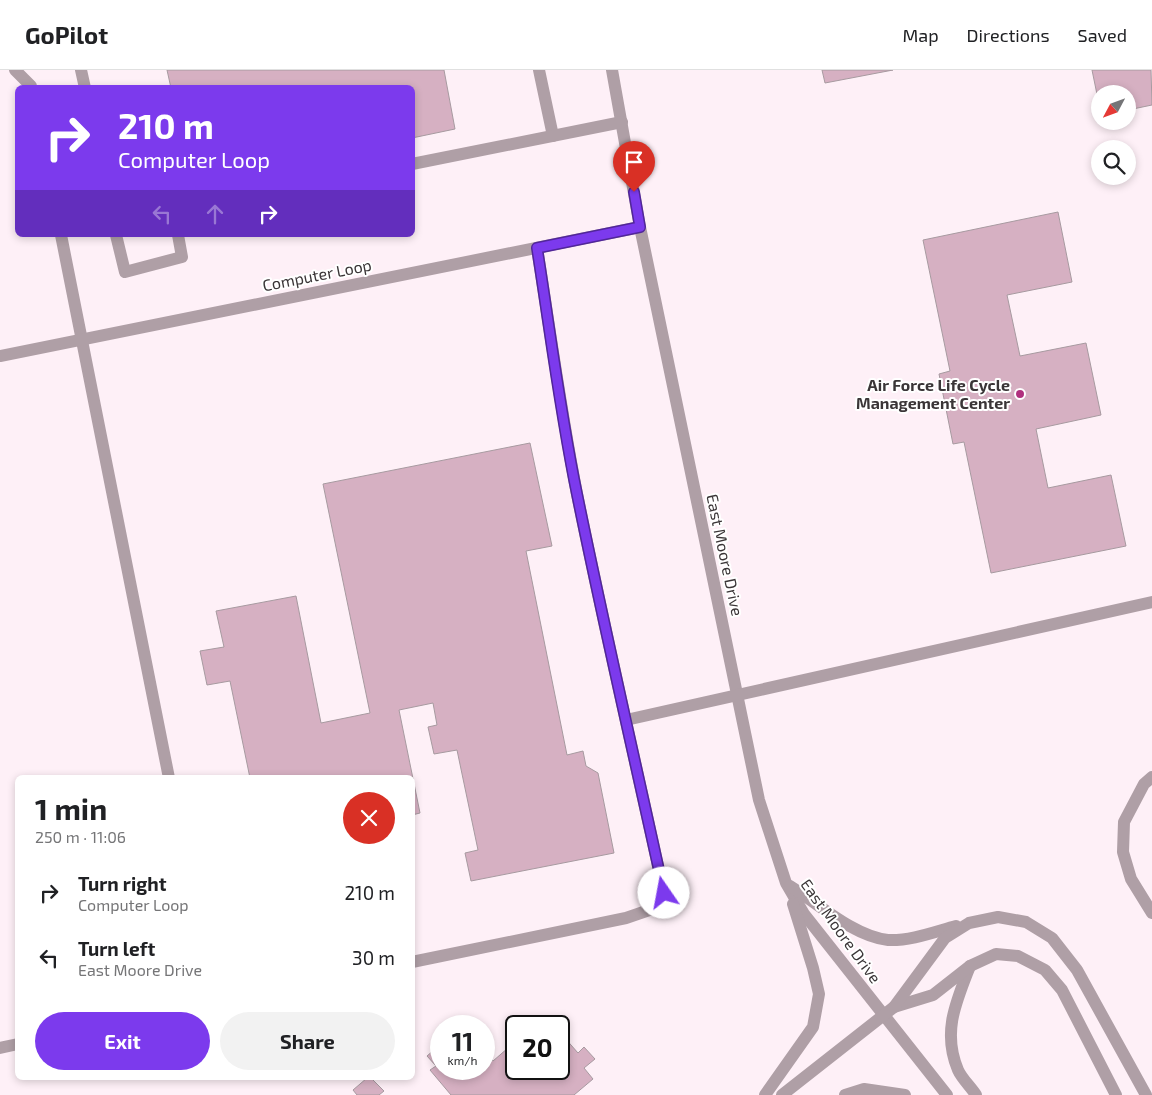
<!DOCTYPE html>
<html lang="en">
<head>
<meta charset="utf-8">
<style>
  :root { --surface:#fff; --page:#f2f2f2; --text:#202124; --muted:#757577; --line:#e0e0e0; --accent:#7c3aed }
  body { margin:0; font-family:"Exo 2",sans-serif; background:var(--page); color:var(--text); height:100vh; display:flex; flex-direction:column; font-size:19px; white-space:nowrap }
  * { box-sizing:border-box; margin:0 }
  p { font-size:16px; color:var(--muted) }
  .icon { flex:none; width:28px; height:28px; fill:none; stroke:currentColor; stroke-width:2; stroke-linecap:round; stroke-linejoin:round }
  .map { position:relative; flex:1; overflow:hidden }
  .side { position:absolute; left:15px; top:705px; width:400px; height:305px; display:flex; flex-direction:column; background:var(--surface); border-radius:8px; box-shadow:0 2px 8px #0003 }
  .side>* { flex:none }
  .banner { position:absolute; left:15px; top:15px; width:400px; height:152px; border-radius:8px; box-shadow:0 2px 8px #0003; background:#7c3aed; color:#fff; overflow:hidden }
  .needle { width:32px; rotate:229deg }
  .fabs { position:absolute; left:1091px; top:15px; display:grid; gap:10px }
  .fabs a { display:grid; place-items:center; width:45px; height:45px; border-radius:50%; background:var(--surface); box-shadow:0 2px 8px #0003; font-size:25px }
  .speed { position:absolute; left:430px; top:945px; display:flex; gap:10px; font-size:25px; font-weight:700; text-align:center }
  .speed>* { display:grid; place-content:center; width:65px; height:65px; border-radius:50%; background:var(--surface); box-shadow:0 2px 8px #0003; line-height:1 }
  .speed small { font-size:12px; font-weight:400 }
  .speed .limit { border:2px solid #111; border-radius:8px; background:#fff; color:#111 }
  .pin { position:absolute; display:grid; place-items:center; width:42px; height:42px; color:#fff; margin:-51px -21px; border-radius:50% 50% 50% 0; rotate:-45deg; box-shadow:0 0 5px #0007 }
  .pin .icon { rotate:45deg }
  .me { position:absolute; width:55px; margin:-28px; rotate:348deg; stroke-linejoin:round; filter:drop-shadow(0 0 4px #0008) }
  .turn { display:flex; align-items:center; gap:18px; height:105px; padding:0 20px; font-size:22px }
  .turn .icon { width:65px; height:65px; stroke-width:2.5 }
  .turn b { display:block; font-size:35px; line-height:42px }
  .lanes { display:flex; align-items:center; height:48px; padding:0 20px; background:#0003; justify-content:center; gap:25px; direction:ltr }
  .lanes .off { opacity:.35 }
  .round { display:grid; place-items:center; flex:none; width:52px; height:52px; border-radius:26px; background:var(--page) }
  .head { display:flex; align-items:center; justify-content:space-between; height:85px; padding:0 20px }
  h1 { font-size:30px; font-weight:700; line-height:38px }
  .cta { display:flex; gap:10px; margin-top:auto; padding:10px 20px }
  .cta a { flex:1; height:58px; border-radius:30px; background:var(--accent); color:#fff; font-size:20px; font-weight:700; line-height:58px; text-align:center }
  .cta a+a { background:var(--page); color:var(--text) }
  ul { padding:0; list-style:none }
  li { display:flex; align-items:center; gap:15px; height:65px; padding:0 20px }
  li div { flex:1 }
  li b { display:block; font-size:19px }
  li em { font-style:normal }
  header { display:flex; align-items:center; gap:30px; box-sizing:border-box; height:70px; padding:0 25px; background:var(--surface); border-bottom:1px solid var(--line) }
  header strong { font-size:24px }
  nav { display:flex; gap:28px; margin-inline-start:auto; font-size:18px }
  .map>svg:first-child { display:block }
  .building { fill:#d6b0c2; stroke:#a79aa0 }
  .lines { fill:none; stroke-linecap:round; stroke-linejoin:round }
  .minor { stroke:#af9fa6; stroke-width:12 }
  .route-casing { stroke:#51269a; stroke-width:12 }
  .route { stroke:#7c3aed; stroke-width:9 }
  .poi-dot { fill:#b0307e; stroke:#fff; stroke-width:2 }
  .labels { text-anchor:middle; stroke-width:4; stroke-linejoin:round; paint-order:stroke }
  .street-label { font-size:16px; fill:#3a3537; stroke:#fff }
  .poi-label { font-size:16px; font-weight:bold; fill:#3a3537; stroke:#fff; text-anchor:end }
</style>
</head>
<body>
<header>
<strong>GoPilot</strong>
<nav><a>Map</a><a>Directions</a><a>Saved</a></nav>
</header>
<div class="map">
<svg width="1152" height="1025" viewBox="0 0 1152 1025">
  <rect width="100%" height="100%" fill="#fef0f7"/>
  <g class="building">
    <path d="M 167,0 L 444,0 L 455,59 L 412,68 L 412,18 L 171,18 Z"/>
    <path d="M 822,0 L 893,0 L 825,13 Z"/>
    <path d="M 1092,0 L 1151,0 L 1152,35 L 1128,40 L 1128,24 L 1100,24 L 1100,39 Z"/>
    <path d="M 1058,142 L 1072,212 L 1007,225 L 1020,286 L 1086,273 L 1101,345 L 1036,359 L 1048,418 L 1111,405 L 1126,476 L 991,503 L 964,372 L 953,374 L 939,304 L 950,301 L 923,170 Z"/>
    <path d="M 530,373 L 552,476 L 526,481 L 567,685 L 583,681 L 586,696 L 598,703 L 614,783 L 471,811 L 465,783 L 478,780 L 457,680 L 434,684 L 428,657 L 437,655 L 433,633 L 399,640 L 420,743 L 412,745 L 412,708 L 250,708 L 230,611 L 207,615 L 200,581 L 224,577 L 216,541 L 296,526 L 321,653 L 370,643 L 323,414 Z"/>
    <path d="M 564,967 L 578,983 L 584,977 L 595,989 L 584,998 L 593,1009 L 574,1025 L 451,1025 L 430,1000 L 436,996 L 427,986 L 441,974 L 441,999 L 484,999 L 484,968 L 490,975 L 484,980 L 493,991 L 516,971 L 516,999 L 559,999 L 559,971 Z"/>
    <path d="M 367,1008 L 371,1008 L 384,1021 L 379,1025 L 357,1025 L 353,1020 Z"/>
  </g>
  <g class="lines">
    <g class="minor">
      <path d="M 15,0 L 31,16"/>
      <path d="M 81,0 L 85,18"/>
      <path d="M 539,0 L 553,66"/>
      <path d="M 612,0 L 640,157 L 759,730 L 786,813 L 804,844 L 947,1025"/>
      <path d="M 412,94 L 622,52"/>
      <path d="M 61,165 L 169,708"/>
      <path d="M 116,165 L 125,202 L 182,187 L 178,165"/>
      <path d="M 0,286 L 640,157"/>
      <path d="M 626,650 L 1152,532"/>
      <path d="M 1152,707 L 1144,714 L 1124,752 L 1123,782 L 1131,809 L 1152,843"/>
      <path d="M 790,816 C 817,833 855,867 888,870 C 910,871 934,862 956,856"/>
      <path d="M 412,892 L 626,848 L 658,837 L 664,823 C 635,690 604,557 577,424 C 561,342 550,260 537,178"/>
      <path d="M 970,896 C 956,932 942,962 958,1000 C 962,1009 971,1017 976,1025"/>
      <path d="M 894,937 L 933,925 L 970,896 L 996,884 L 1018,886 L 1045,900 L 1062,920 L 1116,1025"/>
      <path d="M 0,978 L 18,974"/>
      <path d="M 765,1025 L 813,957 L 819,924 L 813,898 L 793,834"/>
      <path d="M 782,1025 L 894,937 L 945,868 L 969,853 L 998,847 L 1026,852 L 1052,868 L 1077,900 L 1146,1025"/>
      <path d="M 845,1025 L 864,1019 L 905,1025"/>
    </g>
  </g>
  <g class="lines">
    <defs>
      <path id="route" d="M 634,122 L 640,157 L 537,178 C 550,260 560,342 577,424 C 604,557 635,690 664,823"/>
    </defs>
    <use href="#route" class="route-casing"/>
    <use href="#route" class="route"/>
  </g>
  <circle class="poi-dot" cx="1020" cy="324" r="5"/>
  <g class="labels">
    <g class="street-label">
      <text transform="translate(317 205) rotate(-11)" y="6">Computer Loop</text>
      <text transform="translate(725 485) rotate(78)" y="6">East Moore Drive</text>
      <text transform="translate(841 861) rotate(54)" y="6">East Moore Drive</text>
    </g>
    <g class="poi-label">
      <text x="1010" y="321">Air Force Life Cycle<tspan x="1010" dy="18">Management Center</tspan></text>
    </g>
  </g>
</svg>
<div class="fabs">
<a><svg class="needle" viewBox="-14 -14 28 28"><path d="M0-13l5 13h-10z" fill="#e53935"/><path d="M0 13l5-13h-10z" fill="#757577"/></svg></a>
<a><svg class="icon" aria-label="search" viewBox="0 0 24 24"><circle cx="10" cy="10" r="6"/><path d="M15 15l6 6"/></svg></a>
</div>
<div class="speed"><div>11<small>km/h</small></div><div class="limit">20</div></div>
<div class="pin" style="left:634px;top:122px;background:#d93025"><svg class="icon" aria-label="arrive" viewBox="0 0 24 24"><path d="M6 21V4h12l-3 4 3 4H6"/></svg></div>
<svg class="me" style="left:664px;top:823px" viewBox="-20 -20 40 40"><circle r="19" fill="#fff"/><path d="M0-13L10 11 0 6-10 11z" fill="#7c3aed"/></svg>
<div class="banner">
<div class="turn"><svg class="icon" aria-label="right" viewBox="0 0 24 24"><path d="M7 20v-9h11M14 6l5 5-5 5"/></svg><div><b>210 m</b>Computer Loop</div></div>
<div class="lanes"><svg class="icon off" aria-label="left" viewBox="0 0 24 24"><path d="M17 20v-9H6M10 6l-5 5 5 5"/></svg><svg class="icon off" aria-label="ahead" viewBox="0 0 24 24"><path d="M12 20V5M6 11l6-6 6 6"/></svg><svg class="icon" aria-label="right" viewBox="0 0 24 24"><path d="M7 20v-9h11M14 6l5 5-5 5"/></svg></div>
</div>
<section class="side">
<div class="head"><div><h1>1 min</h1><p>250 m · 11:06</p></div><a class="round" style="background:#d93025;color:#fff"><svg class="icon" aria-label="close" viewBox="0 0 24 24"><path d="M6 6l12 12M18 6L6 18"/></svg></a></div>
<ul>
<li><svg class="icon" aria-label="right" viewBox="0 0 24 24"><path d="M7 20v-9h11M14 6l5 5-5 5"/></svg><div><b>Turn right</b><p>Computer Loop</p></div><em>210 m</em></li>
<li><svg class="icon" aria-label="left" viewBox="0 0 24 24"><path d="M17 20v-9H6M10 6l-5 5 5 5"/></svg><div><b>Turn left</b><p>East Moore Drive</p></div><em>30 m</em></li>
</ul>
<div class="cta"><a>Exit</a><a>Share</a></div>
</section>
</div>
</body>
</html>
